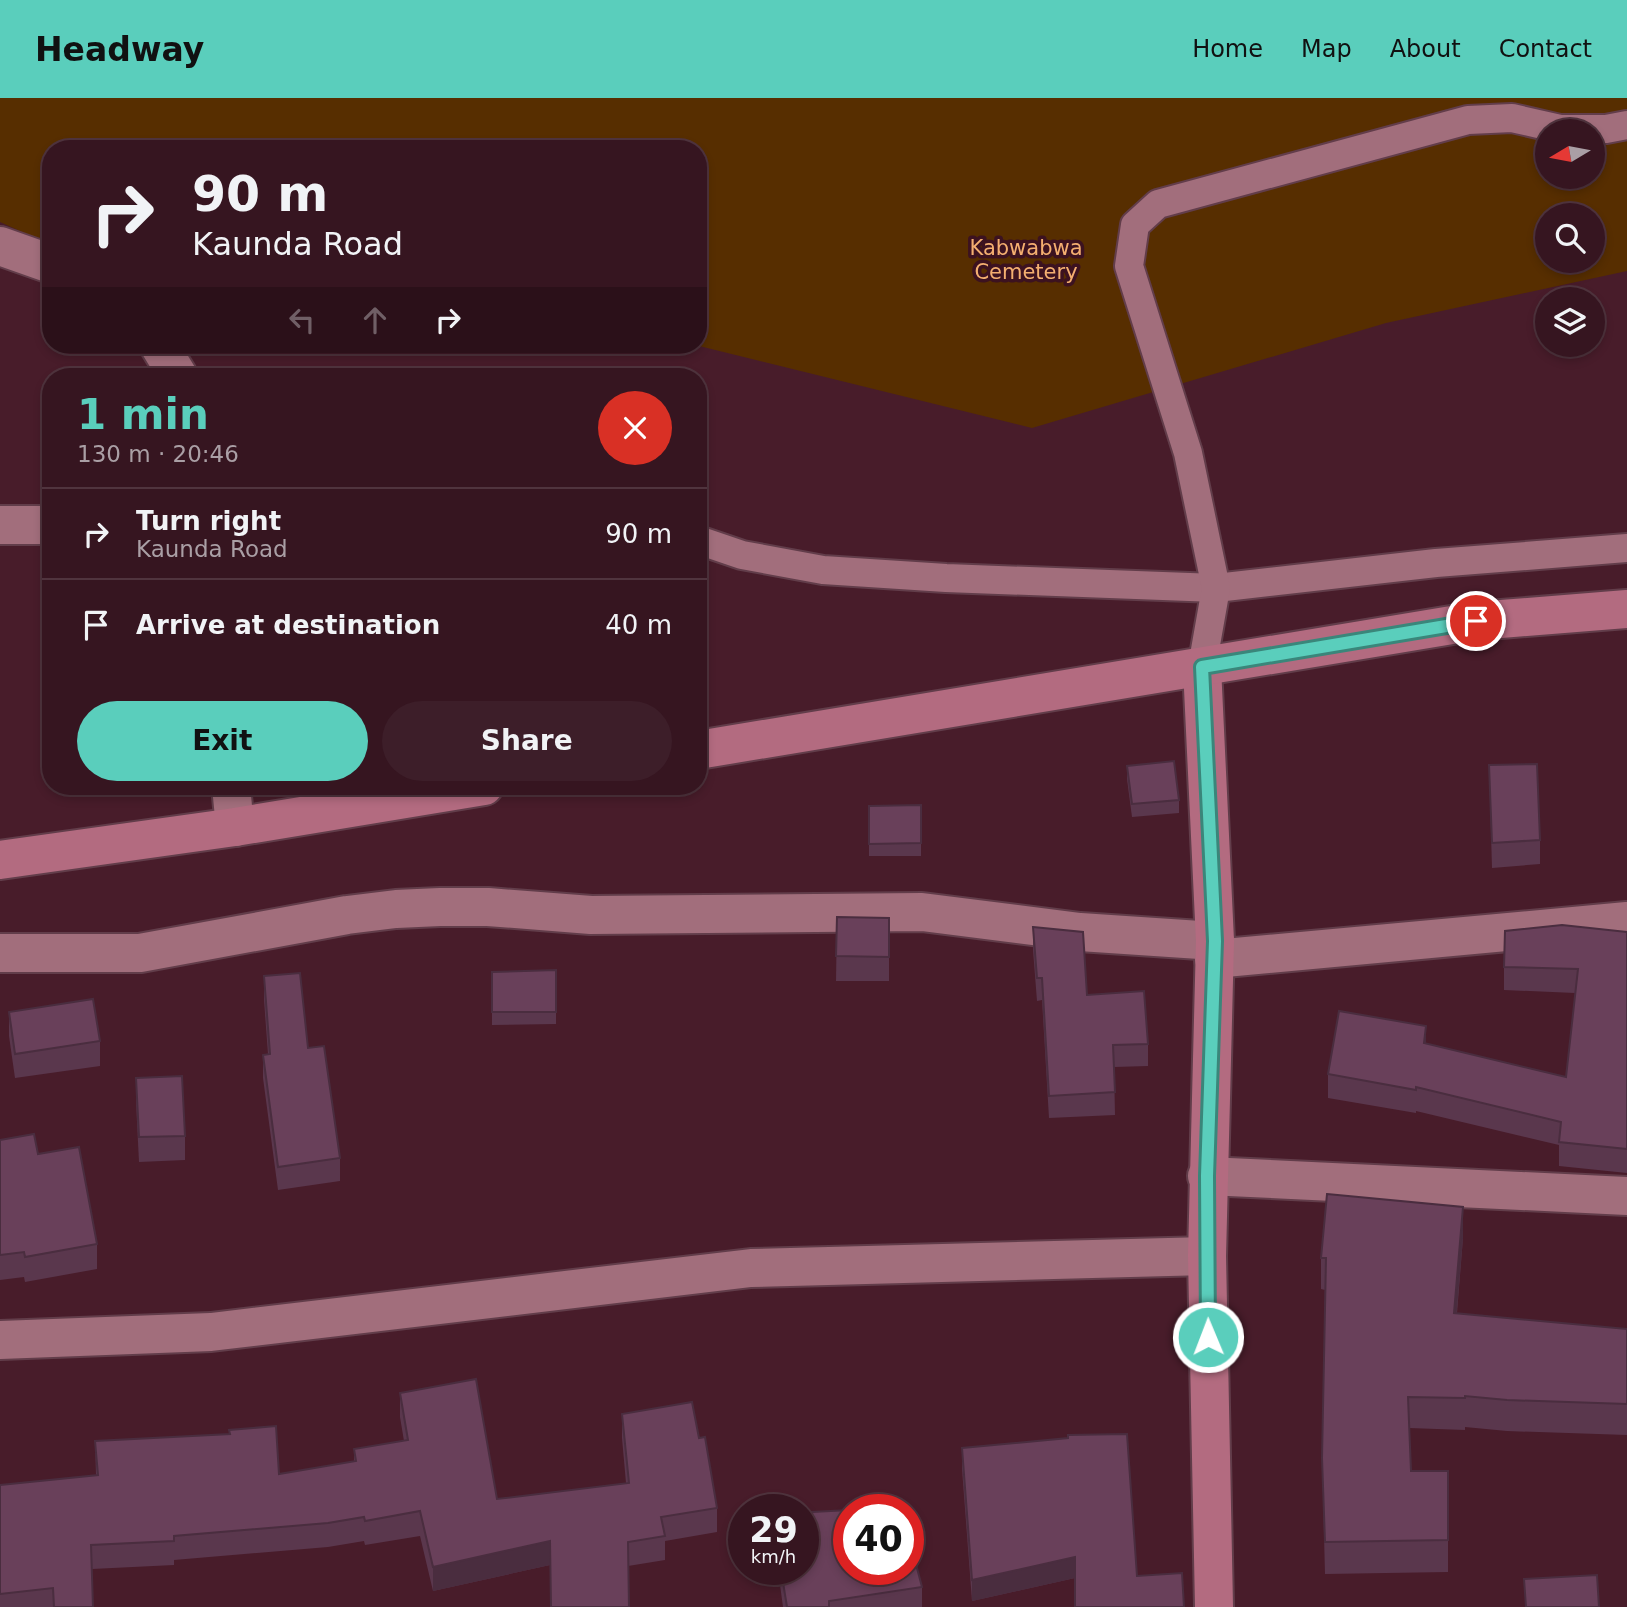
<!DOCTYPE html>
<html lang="en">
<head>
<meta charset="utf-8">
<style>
  :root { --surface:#361520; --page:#3d1e29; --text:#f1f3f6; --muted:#aa9fa5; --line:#50343e; --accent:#5acebc }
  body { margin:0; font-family:"DejaVu Sans",sans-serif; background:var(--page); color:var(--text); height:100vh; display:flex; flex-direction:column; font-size:26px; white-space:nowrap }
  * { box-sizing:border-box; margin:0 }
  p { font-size:23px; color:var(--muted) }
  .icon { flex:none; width:38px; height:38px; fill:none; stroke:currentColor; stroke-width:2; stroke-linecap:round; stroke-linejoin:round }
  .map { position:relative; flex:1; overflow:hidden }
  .drawer { position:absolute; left:42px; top:270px; width:665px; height:427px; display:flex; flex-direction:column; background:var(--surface); border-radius:28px; box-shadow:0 4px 10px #0003,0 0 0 2px var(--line) }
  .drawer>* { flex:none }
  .guide { position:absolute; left:42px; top:42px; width:665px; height:214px; border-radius:28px; box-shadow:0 4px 10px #0003,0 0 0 2px var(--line); background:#361520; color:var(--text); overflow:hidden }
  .needle { width:46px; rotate:260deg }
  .controls { position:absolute; left:1535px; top:21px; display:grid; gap:14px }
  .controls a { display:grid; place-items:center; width:70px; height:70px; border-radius:50%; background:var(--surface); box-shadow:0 4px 10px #0003,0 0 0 2px var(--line); font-size:35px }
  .speed { position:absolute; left:728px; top:1396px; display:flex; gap:14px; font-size:35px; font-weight:700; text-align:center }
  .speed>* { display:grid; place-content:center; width:91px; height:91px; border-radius:50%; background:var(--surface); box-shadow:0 4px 10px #0003,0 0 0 2px var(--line); line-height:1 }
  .speed small { font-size:18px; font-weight:400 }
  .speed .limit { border:10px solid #d22; background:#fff; color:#111 }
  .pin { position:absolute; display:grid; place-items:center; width:60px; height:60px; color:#fff; margin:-30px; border:4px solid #fff; border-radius:50%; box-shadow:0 2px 7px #0007 }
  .me { position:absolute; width:77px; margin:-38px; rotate:359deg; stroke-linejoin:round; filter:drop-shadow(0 0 5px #0008) }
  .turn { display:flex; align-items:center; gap:24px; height:147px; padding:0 35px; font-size:32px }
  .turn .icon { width:91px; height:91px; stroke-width:2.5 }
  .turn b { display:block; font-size:49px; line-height:60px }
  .lanes { display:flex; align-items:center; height:66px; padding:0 35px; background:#0003; justify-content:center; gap:35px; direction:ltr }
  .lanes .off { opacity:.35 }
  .round { display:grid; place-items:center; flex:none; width:74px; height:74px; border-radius:37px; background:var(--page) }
  .head { display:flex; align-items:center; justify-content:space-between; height:119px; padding:0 35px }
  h1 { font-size:42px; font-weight:700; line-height:52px; color:var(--accent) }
  .cta { display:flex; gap:14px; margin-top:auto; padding:14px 35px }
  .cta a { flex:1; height:80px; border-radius:42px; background:var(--accent); color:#111; font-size:28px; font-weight:700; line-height:80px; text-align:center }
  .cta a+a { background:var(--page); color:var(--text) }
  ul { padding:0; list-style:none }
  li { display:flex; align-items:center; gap:21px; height:91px; padding:0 35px; border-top:2px solid var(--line) }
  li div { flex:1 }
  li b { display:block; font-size:26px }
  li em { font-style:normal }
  header { display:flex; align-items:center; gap:42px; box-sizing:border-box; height:98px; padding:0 35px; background:var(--accent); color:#111 }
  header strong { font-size:33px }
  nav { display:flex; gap:38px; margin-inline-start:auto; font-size:24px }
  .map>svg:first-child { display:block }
  .green { fill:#572e00; fill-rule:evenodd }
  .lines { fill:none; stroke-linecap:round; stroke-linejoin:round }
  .lane-casing { stroke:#623d4a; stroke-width:32 }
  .street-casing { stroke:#623d4a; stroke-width:42 }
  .secondary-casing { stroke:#623d4a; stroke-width:42 }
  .lane { stroke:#a26e7c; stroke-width:28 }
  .street { stroke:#a26e7c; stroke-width:38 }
  .secondary { stroke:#b36b80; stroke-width:38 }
  .wall { fill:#5a374d }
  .shaded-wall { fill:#4a2d3f }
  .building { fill:#69405a; stroke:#4a2d3f; stroke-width:2 }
  .route-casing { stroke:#3a867a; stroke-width:18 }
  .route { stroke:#5acebc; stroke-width:12 }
  .labels { text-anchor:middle; stroke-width:7; stroke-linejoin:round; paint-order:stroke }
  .park-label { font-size:21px; fill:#f4af70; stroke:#3c1220 }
</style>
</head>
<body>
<header>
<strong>Headway</strong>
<nav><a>Home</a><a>Map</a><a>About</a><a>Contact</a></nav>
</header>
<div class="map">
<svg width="1627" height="1509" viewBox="0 0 1627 1509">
  <rect width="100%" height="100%" fill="#481c2a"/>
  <path class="green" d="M 0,0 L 1627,0 L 1627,173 L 1386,225 L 1032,330 L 695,247 L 698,247 L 698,51 L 51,51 L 51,147 L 0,124 ZM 1547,33 L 1592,33 L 1592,79 L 1547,79 ZM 1547,117 L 1592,117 L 1592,163 L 1547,163 Z"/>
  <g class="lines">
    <defs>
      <g id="lane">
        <path d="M 698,442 L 742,457 L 823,472 L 946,480 L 1216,490 L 1436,465 L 1627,450"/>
        <path d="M 1202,569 L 1216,490 L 1188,355 L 1129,168 L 1135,127 L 1158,106 L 1468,22 L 1512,20 L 1560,31 L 1606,31 L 1627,27"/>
      </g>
      <g id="street">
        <path d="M 0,148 L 51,166"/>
        <path d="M 159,247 L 178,278"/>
        <path d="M 0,427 L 51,427"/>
        <path d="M 231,688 L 235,729"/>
        <path d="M 0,855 L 140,855 L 347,817 L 396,811 L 440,809 L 488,809 L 591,817 L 922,814 L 1080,834 L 1215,843"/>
        <path d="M 1214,861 L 1627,823"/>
        <path d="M 1207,1078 L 1627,1098"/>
        <path d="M 0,1242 L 211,1234 L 751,1170 L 1207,1158"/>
      </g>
      <g id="secondary">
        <path d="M 1202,569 L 1215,843 L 1207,1158 L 1214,1509"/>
        <path d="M 698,652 L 1476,523 L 1627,511"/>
        <path d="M 0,762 L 235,729 L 484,688"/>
      </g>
    </defs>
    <use href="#lane" class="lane-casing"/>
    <use href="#street" class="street-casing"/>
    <use href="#secondary" class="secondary-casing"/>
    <use href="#lane" class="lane"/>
    <use href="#street" class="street"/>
    <use href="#secondary" class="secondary"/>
  </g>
  <g class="wall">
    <path d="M 51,448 L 51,561 L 48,561 L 41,473 L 41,453 L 50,452 Z"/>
    <path d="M 1489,667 L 1540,742 L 1540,766 L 1492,770 Z"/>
    <path d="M 1127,668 L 1179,702 L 1179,715 L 1132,719 L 1127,681 Z"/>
    <path d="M 921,707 L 921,758 L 869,758 L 869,708 Z"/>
    <path d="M 837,819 L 889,820 L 889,883 L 836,883 Z"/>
    <path d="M 1033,829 L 1087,897 L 1148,946 L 1148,968 L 1114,969 L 1115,1017 L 1049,1020 L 1042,902 L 1037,903 L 1033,852 Z"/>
    <path d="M 1627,834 L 1627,1075 L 1559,1068 L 1559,1047 L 1416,1013 L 1416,1015 L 1328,1000 L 1328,976 L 1426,946 L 1566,979 L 1575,895 L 1504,892 L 1504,869 Z"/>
    <path d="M 556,872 L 556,926 L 492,927 L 492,874 Z"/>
    <path d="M 264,878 L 308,950 L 340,1060 L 340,1083 L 278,1092 L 263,980 L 263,957 L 268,956 L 264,902 Z"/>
    <path d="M 9,914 L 100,943 L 100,968 L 15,980 L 9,938 Z"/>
    <path d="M 136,980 L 185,1038 L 185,1062 L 139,1064 L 136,1004 Z"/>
    <path d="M 0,1042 L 38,1056 L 97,1146 L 97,1171 L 25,1184 L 24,1179 L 0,1182 Z"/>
    <path d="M 1463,1140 L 1457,1215 L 1627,1231 L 1627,1337 L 1507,1333 L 1465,1329 L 1465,1332 L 1409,1330 L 1411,1373 L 1448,1373 L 1448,1474 L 1325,1476 L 1322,1360 L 1325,1192 L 1321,1191 L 1321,1160 Z"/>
    <path d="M 400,1295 L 497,1401 L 626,1385 L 622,1340 L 622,1316 L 699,1340 L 717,1410 L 717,1434 L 665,1443 L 665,1462 L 628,1468 L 550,1467 L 433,1493 L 420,1438 L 365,1447 L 364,1443 L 328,1449 L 174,1462 L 174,1467 L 92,1471 L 93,1509 L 0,1509 L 0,1387 L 96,1377 L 95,1343 L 279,1376 L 354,1363 L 354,1351 L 404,1343 L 400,1319 Z"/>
    <path d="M 962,1350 L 1075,1480 L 972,1503 L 962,1371 Z"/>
    <path d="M 812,1414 L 922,1489 L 922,1509 L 783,1509 L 778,1472 L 803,1472 L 812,1439 Z"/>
  </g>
  <g class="shaded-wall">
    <path d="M 1426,928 L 1426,952 L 1424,945 Z"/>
    <path d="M 1463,1109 L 1463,1140 L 1454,1246 L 1454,1215 Z"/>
    <path d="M 550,1443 L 550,1467 L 433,1493 L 433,1469 Z"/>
    <path d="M 1075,1459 L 1075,1480 L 972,1503 L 972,1482 Z"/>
  </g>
  <g class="building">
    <path d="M 50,448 L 51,448 L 51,540 L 48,541 L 41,453 L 50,452 Z"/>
    <path d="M 1174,663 L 1179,702 L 1132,706 L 1127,668 Z"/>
    <path d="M 1537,666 L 1540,742 L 1492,745 L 1489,667 Z"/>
    <path d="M 921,707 L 921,745 L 869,746 L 869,708 Z"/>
    <path d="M 837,819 L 889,820 L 889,859 L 836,858 Z"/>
    <path d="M 1562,827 L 1627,834 L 1627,1051 L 1559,1044 L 1561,1024 L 1416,989 L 1416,992 L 1328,976 L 1339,913 L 1426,928 L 1424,945 L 1566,979 L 1578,871 L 1504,869 L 1505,833 Z"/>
    <path d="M 1033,829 L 1083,834 L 1087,897 L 1144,893 L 1148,946 L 1113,947 L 1115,994 L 1049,998 L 1042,880 L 1037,880 Z"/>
    <path d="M 556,872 L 556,914 L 492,914 L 492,874 Z"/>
    <path d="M 300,875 L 308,950 L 324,948 L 340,1060 L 278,1069 L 263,957 L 270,956 L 264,878 Z"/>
    <path d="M 93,901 L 100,943 L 15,956 L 9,914 Z"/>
    <path d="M 182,978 L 185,1038 L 139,1039 L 136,980 Z"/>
    <path d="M 34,1036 L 38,1056 L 79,1049 L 97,1146 L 25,1159 L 24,1154 L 0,1157 L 0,1042 Z"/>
    <path d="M 1327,1096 L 1463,1109 L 1454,1215 L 1627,1231 L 1627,1306 L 1507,1302 L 1465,1298 L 1465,1300 L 1408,1299 L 1411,1373 L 1448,1373 L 1448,1442 L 1325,1444 L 1322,1360 L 1326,1160 L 1321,1160 Z"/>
    <path d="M 476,1281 L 497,1401 L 629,1385 L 622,1316 L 692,1304 L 699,1340 L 705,1339 L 717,1410 L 661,1419 L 665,1438 L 628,1444 L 629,1509 L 551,1509 L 550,1443 L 433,1469 L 420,1413 L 365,1423 L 364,1419 L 328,1425 L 174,1438 L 174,1443 L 91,1447 L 93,1509 L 54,1509 L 53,1490 L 0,1496 L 0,1387 L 98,1377 L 95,1343 L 230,1336 L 229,1332 L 276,1328 L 279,1376 L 356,1363 L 354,1351 L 408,1342 L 400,1295 Z"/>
    <path d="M 1127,1336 L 1137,1478 L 1182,1475 L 1184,1509 L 1075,1509 L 1075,1459 L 972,1482 L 962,1350 L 1068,1340 L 1068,1337 Z"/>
    <path d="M 902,1410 L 902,1412 L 850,1412 Z"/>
    <path d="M 849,1412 L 849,1472 L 908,1472 L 908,1436 L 922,1489 L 829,1503 L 829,1509 L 787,1509 L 781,1472 L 803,1472 L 803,1440 L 814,1438 L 812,1414 Z"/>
    <path d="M 1597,1477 L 1599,1509 L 1526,1509 L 1524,1481 Z"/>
  </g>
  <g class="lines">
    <defs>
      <path id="route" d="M 1208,1239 L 1207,1078 L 1215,843 L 1202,569 L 1476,523"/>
    </defs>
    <use href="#route" class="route-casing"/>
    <use href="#route" class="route"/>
  </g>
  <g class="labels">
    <g class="park-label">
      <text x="1026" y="157">Kabwabwa<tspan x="1026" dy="24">Cemetery</tspan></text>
    </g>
  </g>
</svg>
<div class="controls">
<a><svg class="needle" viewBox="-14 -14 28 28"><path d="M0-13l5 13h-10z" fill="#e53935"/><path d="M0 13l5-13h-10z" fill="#aa9fa5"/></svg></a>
<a><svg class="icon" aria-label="search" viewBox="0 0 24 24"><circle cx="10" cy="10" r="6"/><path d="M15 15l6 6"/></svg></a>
<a><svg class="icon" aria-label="layers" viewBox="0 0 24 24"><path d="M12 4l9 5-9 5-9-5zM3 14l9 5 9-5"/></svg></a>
</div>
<div class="speed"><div>29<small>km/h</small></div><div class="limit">40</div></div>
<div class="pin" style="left:1476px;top:523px;background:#d93025"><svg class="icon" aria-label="arrive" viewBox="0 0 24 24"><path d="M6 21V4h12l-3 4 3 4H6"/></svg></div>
<svg class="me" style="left:1208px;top:1239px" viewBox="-20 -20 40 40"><circle r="17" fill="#5acebc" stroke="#fff" stroke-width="3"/><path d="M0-11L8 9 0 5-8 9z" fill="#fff"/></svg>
<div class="guide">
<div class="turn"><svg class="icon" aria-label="right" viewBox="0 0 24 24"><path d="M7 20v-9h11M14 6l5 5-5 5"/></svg><div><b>90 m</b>Kaunda Road</div></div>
<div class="lanes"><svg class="icon off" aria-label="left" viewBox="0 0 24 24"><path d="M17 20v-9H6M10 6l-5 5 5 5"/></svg><svg class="icon off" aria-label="ahead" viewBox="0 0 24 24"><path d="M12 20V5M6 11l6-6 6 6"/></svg><svg class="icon" aria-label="right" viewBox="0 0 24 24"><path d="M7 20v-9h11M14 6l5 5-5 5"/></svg></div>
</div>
<section class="drawer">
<div class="head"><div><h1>1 min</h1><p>130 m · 20:46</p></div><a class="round" style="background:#d93025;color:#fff"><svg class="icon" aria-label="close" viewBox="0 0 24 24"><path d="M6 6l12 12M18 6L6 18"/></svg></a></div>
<ul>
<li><svg class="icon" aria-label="right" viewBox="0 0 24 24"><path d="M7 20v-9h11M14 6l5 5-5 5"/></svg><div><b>Turn right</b><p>Kaunda Road</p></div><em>90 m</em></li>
<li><svg class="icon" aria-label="arrive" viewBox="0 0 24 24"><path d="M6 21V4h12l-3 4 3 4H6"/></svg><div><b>Arrive at destination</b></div><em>40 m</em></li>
</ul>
<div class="cta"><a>Exit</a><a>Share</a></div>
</section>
</div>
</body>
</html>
